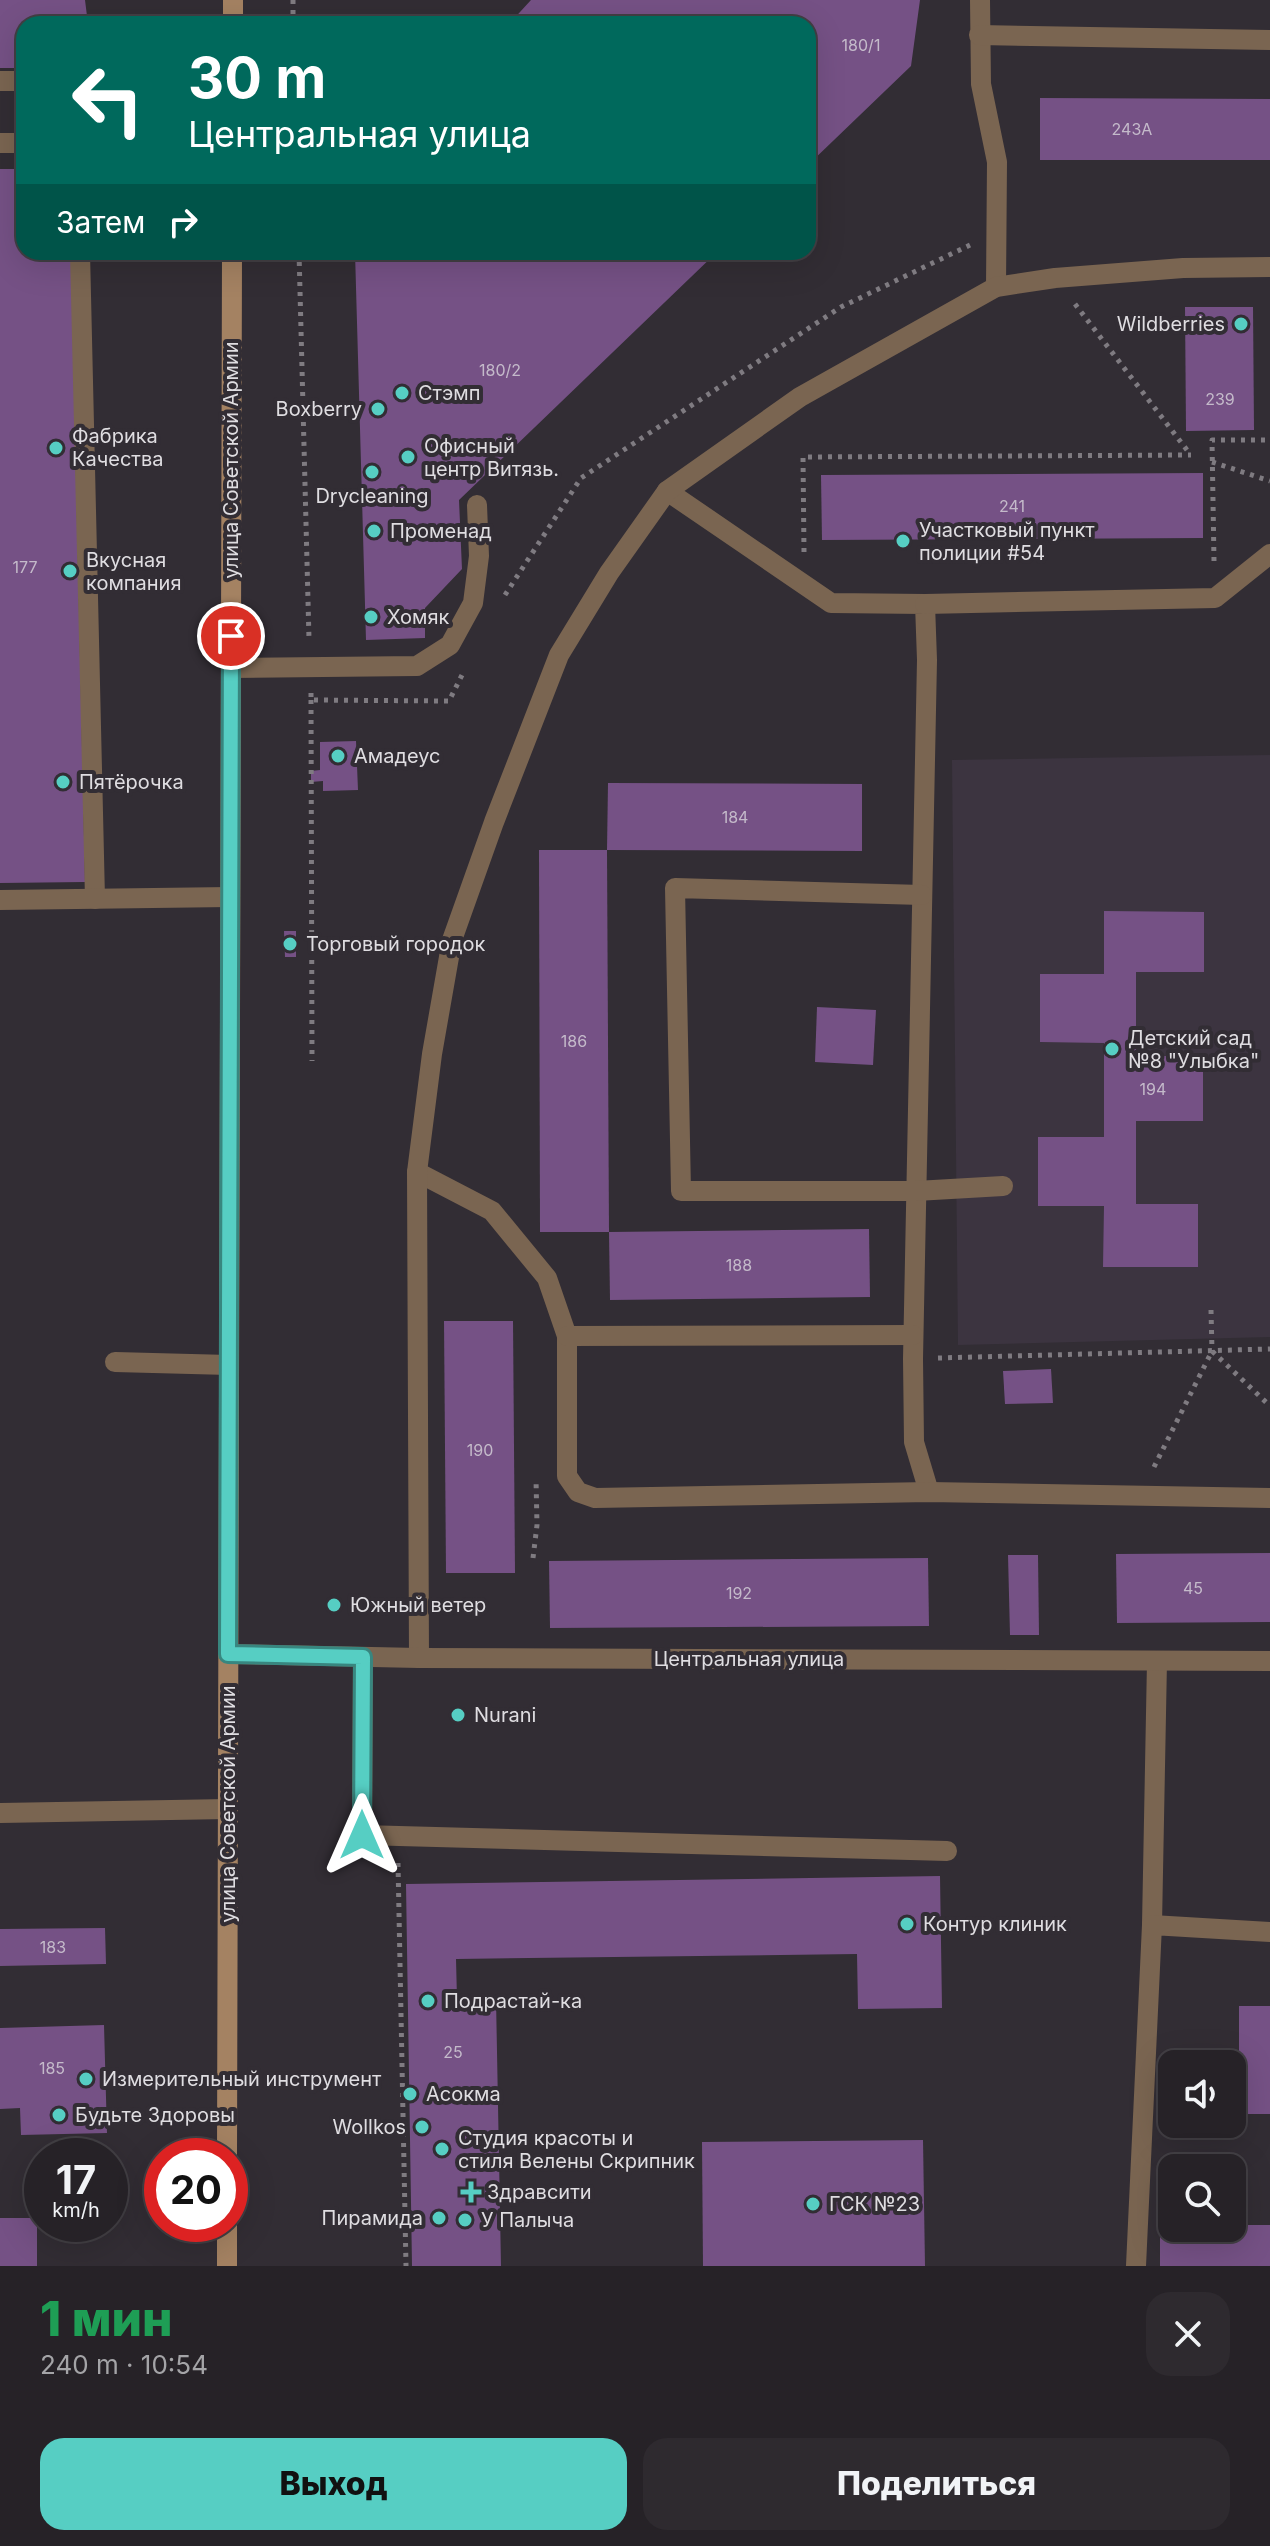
<!DOCTYPE html>
<html lang="ru">
<head>
<meta charset="utf-8">
<style>
  :root { --surface:#262227; --page:#2e2a2f; --text:#f1f3f6; --muted:#a4a4a7; --line:#423f44; --accent:#56cec3 }
  body { margin:0; font-family:Inter,sans-serif; background:var(--page); color:var(--text); height:100vh; display:flex; flex-direction:column; font-size:30px; white-space:nowrap }
  * { box-sizing:border-box; margin:0 }
  p { font-size:26px; color:var(--muted) }
  .icon { flex:none; width:44px; height:44px; fill:none; stroke:currentColor; stroke-width:2; stroke-linecap:round; stroke-linejoin:round }
  .map { position:relative; height:2266px; overflow:hidden }
  .drawer { display:flex; flex-direction:column; background:var(--surface); flex:1 }
  .drawer>* { flex:none }
  .hud { position:absolute; left:16px; top:16px; width:800px; height:244px; border-radius:24px; box-shadow:0 8px 32px #0002,0 0 0 2px var(--line); background:#00695c; color:#fff; overflow:hidden }
  .tools { position:absolute; left:1158px; top:2050px; display:grid; gap:16px }
  .tools a { display:grid; place-items:center; width:88px; height:88px; border-radius:16px; background:var(--surface); box-shadow:0 8px 32px #0002,0 0 0 2px var(--line); font-size:40px }
  .speed { position:absolute; left:24px; top:2138px; display:flex; gap:16px; font-size:40px; font-weight:700; text-align:center }
  .speed>* { display:grid; place-content:center; width:104px; height:104px; border-radius:50%; background:var(--surface); box-shadow:0 8px 32px #0002,0 0 0 2px var(--line); line-height:1 }
  .speed small { font-size:20px; font-weight:400 }
  .speed .limit { border:12px solid #d22; background:#fff; color:#111 }
  .pin { position:absolute; display:grid; place-items:center; width:68px; height:68px; color:#fff; margin:-34px; border:4px solid #fff; border-radius:50%; box-shadow:0 2px 8px #0007 }
  .me { position:absolute; width:88px; margin:-44px; rotate:0deg; stroke-linejoin:round; filter:drop-shadow(0 0 6px #0008) }
  .turn { display:flex; align-items:center; gap:28px; height:168px; padding:0 40px; font-size:36px }
  .turn .icon { width:104px; height:104px; stroke-width:2.5 }
  .turn b { display:block; font-size:56px; line-height:68px }
  .then { display:flex; align-items:center; height:76px; padding:0 40px; background:#0003; gap:16px; font-size:30px }
  .round { display:grid; place-items:center; flex:none; width:84px; height:84px; border-radius:24px; background:var(--page) }
  .head { display:flex; align-items:center; justify-content:space-between; height:136px; padding:0 40px }
  h1 { font-size:48px; font-weight:800; line-height:60px; color:#1e9e55 }
  .button { display:flex; gap:16px; margin-top:auto; padding:16px 40px }
  .button a { flex:1; height:92px; border-radius:24px; background:var(--accent); color:#111; font-size:32px; font-weight:800; line-height:92px; text-align:center }
  .button a+a { background:var(--page); color:var(--text) }
  .map>svg:first-child { display:block }
  .built { fill:#3c3440 }
  .building { fill:#755185 }
  .lines { fill:none; stroke-linecap:round; stroke-linejoin:round }
  .path { stroke:#7f7b81; stroke-width:5; stroke-dasharray:4 6; stroke-linecap:butt }
  .service { stroke:#7a6551; stroke-width:20 }
  .minor { stroke:#7a6551; stroke-width:20 }
  .secondary { stroke:#a48262; stroke-width:20 }
  .route-casing { stroke:#38867f; stroke-width:20 }
  .route { stroke:#56cec3; stroke-width:14 }
  .poi-dot { fill:#56cec3; stroke:#322d34; stroke-width:3 }
  .labels { text-anchor:middle; stroke-width:8; stroke-linejoin:round; paint-order:stroke }
  .number-label { font-size:16px; fill:#c4baca }
  .poi-label { font-size:20px; fill:#dfdde1; stroke:#322d34; text-anchor:start }
  .street-label { font-size:20px; fill:#dfdde1; stroke:#322d34 }
</style>
</head>
<body>
<div class="map">
<svg width="1270" height="2266" viewBox="0 0 1270 2266">
  <rect width="100%" height="100%" fill="#322d34"/>
  <path class="built" d="M 1270,755 L 1270,1337 L 958,1345 L 952,760 Z"/>
  <g class="building">
    <path d="M 0,0 L 85,0 L 88,24 L 24,24 L 24,68 L 0,68 Z"/>
    <path d="M 531,0 L 920,0 L 911,66 L 808,165 L 808,24 L 509,24 Z"/>
    <path d="M 1040,98 L 1270,99 L 1270,160 L 1040,160 Z"/>
    <path d="M 0,169 L 24,169 L 24,252 L 71,252 L 85,882 L 0,883 Z"/>
    <path d="M 355,252 L 717,252 L 459,500 L 462,569 L 425,608 L 425,638 L 366,640 Z"/>
    <path d="M 1185,307 L 1253,307 L 1254,430 L 1186,431 Z"/>
    <path d="M 1203,473 L 1203,538 L 822,540 L 821,475 Z"/>
    <path d="M 356,741 L 358,790 L 323,791 L 323,781 L 311,782 L 311,771 L 320,770 L 320,742 Z"/>
    <path d="M 608,783 L 862,784 L 862,851 L 607,850 Z"/>
    <path d="M 539,850 L 607,850 L 609,1232 L 540,1232 Z"/>
    <path d="M 1104,911 L 1204,912 L 1204,972 L 1136,972 L 1136,1056 L 1203,1056 L 1203,1121 L 1136,1121 L 1136,1204 L 1198,1204 L 1198,1267 L 1103,1267 L 1104,1206 L 1038,1206 L 1038,1137 L 1104,1137 L 1104,1043 L 1040,1042 L 1040,974 L 1104,974 Z"/>
    <path d="M 284,931 L 296,931 L 296,957 L 285,957 Z"/>
    <path d="M 817,1007 L 876,1010 L 873,1065 L 815,1062 Z"/>
    <path d="M 869,1229 L 870,1297 L 610,1300 L 609,1232 Z"/>
    <path d="M 444,1321 L 513,1321 L 515,1573 L 446,1573 Z"/>
    <path d="M 1051,1369 L 1053,1403 L 1005,1404 L 1003,1371 Z"/>
    <path d="M 1270,1553 L 1270,1622 L 1117,1623 L 1116,1554 Z"/>
    <path d="M 1008,1555 L 1038,1555 L 1039,1635 L 1010,1635 Z"/>
    <path d="M 928,1558 L 929,1626 L 550,1628 L 549,1561 Z"/>
    <path d="M 940,1876 L 942,2008 L 858,2009 L 857,1954 L 456,1959 L 457,1999 L 496,1998 L 501,2266 L 412,2266 L 406,1884 Z"/>
    <path d="M 105,1928 L 106,1964 L 0,1966 L 0,1929 Z"/>
    <rect x="1239" y="2006" width="31" height="108"/>
    <path d="M 104,2025 L 107,2133 L 21,2135 L 20,2108 L 0,2109 L 0,2028 Z"/>
    <path d="M 923,2140 L 925,2266 L 703,2266 L 702,2142 Z"/>
    <rect x="0" y="2218" width="37" height="48"/>
    <path d="M 1232,2225 L 1270,2225 L 1270,2266 L 1160,2266 L 1160,2226 L 1232,2228 Z"/>
  </g>
  <g class="lines">
    <g class="path">
      <path d="M 293,0 L 293,24"/>
      <path d="M 299,252 L 309,639"/>
      <path d="M 1075,304 L 1190,454"/>
      <path d="M 1212,462 L 1270,481"/>
      <path d="M 804,552 L 803,457 L 1191,455"/>
      <path d="M 1214,561 L 1212,440 L 1270,440"/>
      <path d="M 505,595 L 581,478 L 841,307 L 970,245"/>
      <path d="M 311,693 L 311,700 L 449,701 L 464,671"/>
      <path d="M 311,700 L 312,1061"/>
      <path d="M 1211,1310 L 1212,1351"/>
      <path d="M 938,1358 L 1270,1349"/>
      <path d="M 1154,1467 L 1212,1351 L 1270,1406"/>
      <path d="M 533,1558 L 537,1525 L 536,1479"/>
      <path d="M 398,1863 L 406,2266"/>
    </g>
    <g class="service">
      <path d="M 980,0 L 981,84 L 997,162 L 996,287"/>
      <path d="M 979,35 L 1270,40"/>
      <path d="M 0,81 L 24,81"/>
      <path d="M 0,143 L 24,143"/>
      <path d="M 80,252 L 95,899"/>
      <path d="M 667,491 L 831,603 L 925,604 L 927,660 L 913,1359 L 914,1442 L 929,1492"/>
      <path d="M 925,604 L 1215,598 L 1270,554"/>
      <path d="M 231,668 L 417,666 L 450,645 L 473,603 L 479,556 L 477,505"/>
      <path d="M 922,895 L 675,888 L 681,1191 L 916,1191 L 1003,1186"/>
      <path d="M 0,900 L 230,897"/>
      <path d="M 417,1172 L 492,1211 L 547,1278 L 567,1336 L 567,1476 L 578,1492 L 595,1498 L 929,1492 L 1270,1498"/>
      <path d="M 567,1336 L 913,1335"/>
      <path d="M 115,1362 L 229,1365"/>
      <path d="M 363,1657 L 362,1835 L 947,1851"/>
      <path d="M 419,1658 L 417,1172 L 432,1054 L 452,940 L 494,822 L 559,655 L 609,573 L 667,491 L 800,397 L 996,287 L 1055,278 L 1183,268 L 1270,267"/>
      <path d="M 0,1813 L 228,1809"/>
      <path d="M 1152,1925 L 1157,1661"/>
      <path d="M 1136,2266 L 1152,1925 L 1270,1932"/>
    </g>
    <path class="minor" d="M 228,1654 L 419,1658 L 1270,1661"/>
    <g class="secondary">
      <path d="M 233,24 L 233,0"/>
      <path d="M 227,2156 L 232,252"/>
      <path d="M 227,2266 L 227,2224"/>
    </g>
  </g>
  <g class="lines">
    <defs>
      <path id="route" d="M 231,636 L 228,1654 L 363,1657 L 362,1835"/>
    </defs>
    <use href="#route" class="route-casing"/>
    <use href="#route" class="route"/>
  </g>
  <g class="poi-dot">
    <circle cx="1241" cy="324" r="8"/>
    <circle cx="402" cy="393" r="8"/>
    <circle cx="378" cy="409" r="8"/>
    <circle cx="56" cy="448" r="8"/>
    <circle cx="408" cy="457" r="8"/>
    <circle cx="372" cy="472" r="8"/>
    <circle cx="374" cy="531" r="8"/>
    <circle cx="903" cy="541" r="8"/>
    <circle cx="70" cy="571" r="8"/>
    <circle cx="371" cy="617" r="8"/>
    <circle cx="338" cy="756" r="8"/>
    <circle cx="63" cy="782" r="8"/>
    <circle cx="290" cy="944" r="8"/>
    <circle cx="1112" cy="1049" r="8"/>
    <circle cx="334" cy="1605" r="8"/>
    <circle cx="458" cy="1715" r="8"/>
    <circle cx="907" cy="1924" r="8"/>
    <circle cx="428" cy="2001" r="8"/>
    <circle cx="86" cy="2079" r="8"/>
    <circle cx="410" cy="2094" r="8"/>
    <circle cx="59" cy="2115" r="8"/>
    <circle cx="422" cy="2127" r="8"/>
    <circle cx="442" cy="2149" r="8"/>
    <path d="M467 2180h8v8h8v8h-8v8h-8v-8h-8v-8h8z"/>
    <circle cx="813" cy="2204" r="8"/>
    <circle cx="439" cy="2218" r="8"/>
    <circle cx="465" cy="2220" r="8"/>
  </g>
  <g class="labels">
    <g class="number-label">
      <text x="861" y="51">180/1</text>
      <text x="1132" y="135">243А</text>
      <text x="500" y="376">180/2</text>
      <text x="1220" y="405">239</text>
      <text x="1012" y="512">241</text>
      <text x="25" y="573">177</text>
      <text x="735" y="823">184</text>
      <text x="574" y="1047">186</text>
      <text x="1153" y="1095">194</text>
      <text x="739" y="1271">188</text>
      <text x="480" y="1456">190</text>
      <text x="1193" y="1594">45</text>
      <text x="739" y="1599">192</text>
      <text x="53" y="1953">183</text>
      <text x="453" y="2058">25</text>
      <text x="52" y="2074">185</text>
    </g>
    <g class="poi-label">
      <text x="1225" y="331" text-anchor="end">Wildberries</text>
      <text x="418" y="400">Стэмп</text>
      <text x="362" y="416" text-anchor="end">Boxberry</text>
      <text x="72" y="443">Фабрика<tspan x="72" dy="23">Качества</tspan></text>
      <text x="424" y="453">Офисный<tspan x="424" dy="23">центр Витязь.</tspan></text>
      <text x="372" y="503" text-anchor="middle">Drycleaning</text>
      <text x="919" y="537">Участковый пункт<tspan x="919" dy="23">полиции #54</tspan></text>
      <text x="390" y="538">Променад</text>
      <text x="86" y="567">Вкусная<tspan x="86" dy="23">компания</tspan></text>
      <text x="387" y="624">Хомяк</text>
      <text x="354" y="763">Амадеус</text>
      <text x="79" y="789">Пятёрочка</text>
      <text x="306" y="951">Торговый городок</text>
      <text x="1128" y="1045">Детский сад<tspan x="1128" dy="23">№8 "Улыбка"</tspan></text>
      <text x="350" y="1612">Южный ветер</text>
      <text x="474" y="1722">Nurani</text>
      <text x="923" y="1931">Контур клиник</text>
      <text x="444" y="2008">Подрастай-ка</text>
      <text x="102" y="2086">Измерительный инструмент</text>
      <text x="426" y="2101">Асокма</text>
      <text x="75" y="2122">Будьте Здоровы</text>
      <text x="406" y="2134" text-anchor="end">Wollkos</text>
      <text x="458" y="2145">Студия красоты и<tspan x="458" dy="23">стиля Велены Скрипник</tspan></text>
      <text x="487" y="2199">Здравсити</text>
      <text x="829" y="2211">ГСК №23</text>
      <text x="423" y="2225" text-anchor="end">Пирамида</text>
      <text x="481" y="2227">У Палыча</text>
    </g>
    <g class="street-label">
      <text transform="translate(231 460) rotate(-90)" y="7">улица Советской Армии</text>
      <text x="749" y="1666">Центральная улица</text>
      <text transform="translate(228 1804) rotate(-90)" y="7">улица Советской Армии</text>
    </g>
  </g>
</svg>
<div class="tools">
<a><svg class="icon" aria-label="sound" viewBox="0 0 24 24"><path d="M4 9h4l5-4v14l-5-4H4zM17 9q2 3 0 6"/></svg></a>
<a><svg class="icon" aria-label="search" viewBox="0 0 24 24"><circle cx="10" cy="10" r="6"/><path d="M15 15l6 6"/></svg></a>
</div>
<div class="speed"><div>17<small>km/h</small></div><div class="limit">20</div></div>
<div class="pin" style="left:231px;top:636px;background:#d93025"><svg class="icon" aria-label="arrive" viewBox="0 0 24 24"><path d="M6 21V4h12l-3 4 3 4H6"/></svg></div>
<svg class="me" style="left:362px;top:1835px" viewBox="-20 -20 40 40"><path d="M0-17L14 15 0 8-14 15z" fill="#56cec3" stroke="#fff" stroke-width="4"/></svg>
<div class="hud">
<div class="turn"><svg class="icon" aria-label="left" viewBox="0 0 24 24"><path d="M17 20v-9H6M10 6l-5 5 5 5"/></svg><div><b>30 m</b>Центральная улица</div></div>
<div class="then">Затем<svg class="icon" aria-label="right" viewBox="0 0 24 24"><path d="M7 20v-9h11M14 6l5 5-5 5"/></svg></div>
</div>
</div>
<section class="drawer">
<div class="head"><div><h1>1 мин</h1><p>240 m · 10:54</p></div><a class="round"><svg class="icon" aria-label="close" viewBox="0 0 24 24"><path d="M6 6l12 12M18 6L6 18"/></svg></a></div>
<div class="button"><a>Выход</a><a>Поделиться</a></div>
</section>
</body>
</html>
